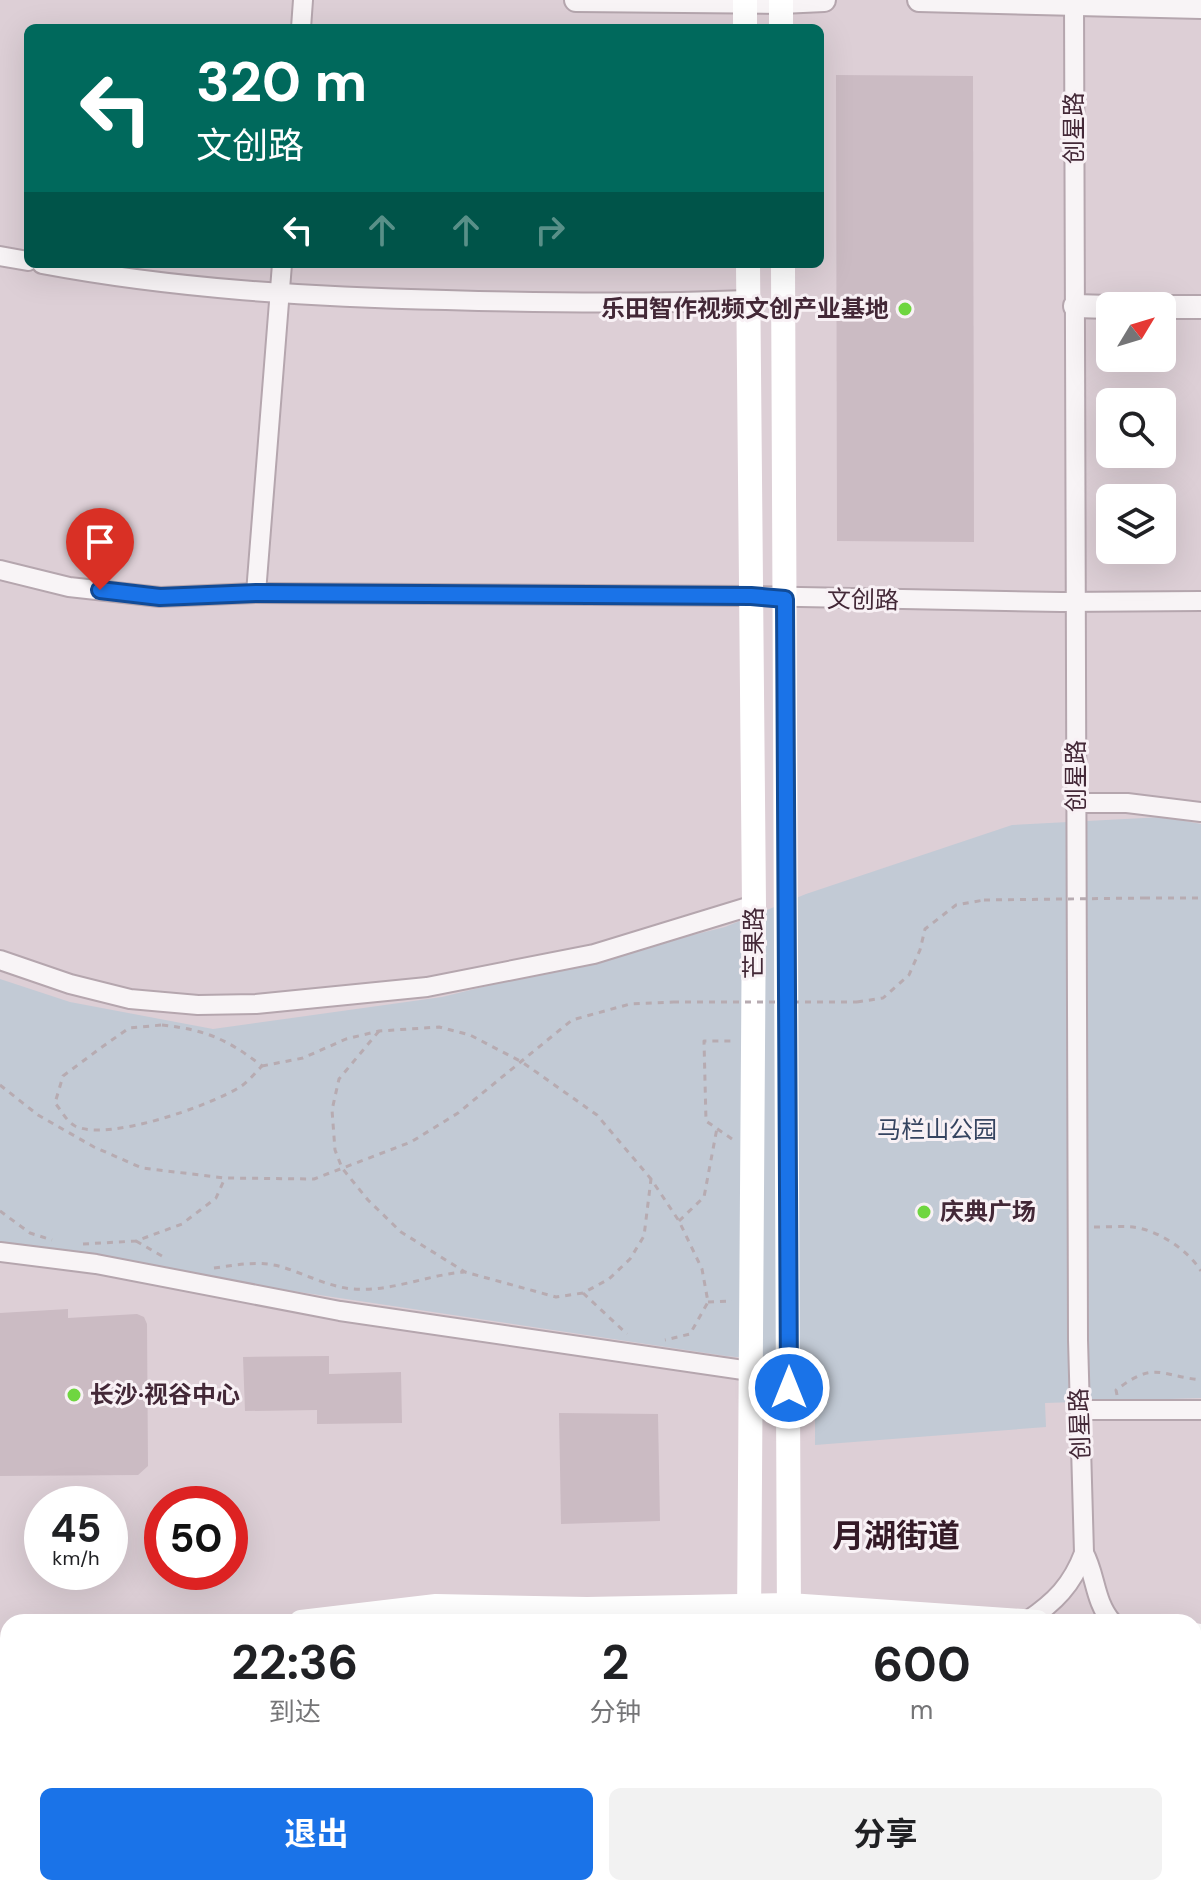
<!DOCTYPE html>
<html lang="zh">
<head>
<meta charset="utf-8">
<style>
  :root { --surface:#fff; --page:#f2f2f2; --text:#202124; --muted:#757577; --accent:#1a73e8 }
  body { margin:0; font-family:"DM Sans","Noto Sans SC",sans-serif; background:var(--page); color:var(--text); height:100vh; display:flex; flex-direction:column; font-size:30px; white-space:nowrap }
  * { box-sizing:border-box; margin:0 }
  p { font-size:26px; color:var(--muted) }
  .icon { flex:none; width:44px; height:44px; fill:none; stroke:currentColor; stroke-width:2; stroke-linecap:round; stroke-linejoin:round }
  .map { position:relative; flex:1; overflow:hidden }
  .panel { position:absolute; left:0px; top:1614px; width:1202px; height:282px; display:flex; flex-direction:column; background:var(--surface); border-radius:24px 24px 0 0; box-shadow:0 8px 32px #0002 }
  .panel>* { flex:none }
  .guide { position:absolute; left:24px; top:24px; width:800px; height:244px; border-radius:12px; box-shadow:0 8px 32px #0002; background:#00695c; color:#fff; overflow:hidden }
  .needle { width:52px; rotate:52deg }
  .controls { position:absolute; left:1096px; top:292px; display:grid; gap:16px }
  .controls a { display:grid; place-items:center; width:80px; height:80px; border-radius:12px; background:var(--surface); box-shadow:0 8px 32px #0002; font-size:40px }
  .speed { position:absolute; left:24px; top:1486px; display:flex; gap:16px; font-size:40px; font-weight:700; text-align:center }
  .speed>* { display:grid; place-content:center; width:104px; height:104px; border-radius:50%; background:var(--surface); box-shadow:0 8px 32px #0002; line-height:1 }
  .speed small { font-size:20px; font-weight:400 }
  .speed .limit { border:12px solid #d22; background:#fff; color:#111 }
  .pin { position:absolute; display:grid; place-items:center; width:68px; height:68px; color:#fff; margin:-82px -34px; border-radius:50% 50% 50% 0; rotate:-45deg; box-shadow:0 0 8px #0007 }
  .pin .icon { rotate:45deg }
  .me { position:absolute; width:88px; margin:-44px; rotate:0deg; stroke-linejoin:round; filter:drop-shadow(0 0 6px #0008) }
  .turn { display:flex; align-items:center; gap:28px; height:168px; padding:0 40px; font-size:36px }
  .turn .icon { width:104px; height:104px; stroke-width:2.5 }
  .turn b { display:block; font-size:56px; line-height:68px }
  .lanes { display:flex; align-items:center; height:76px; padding:0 40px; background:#0003; justify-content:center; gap:40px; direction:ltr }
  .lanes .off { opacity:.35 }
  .eta { display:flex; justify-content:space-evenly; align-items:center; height:136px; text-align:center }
  .eta b { font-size:48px; font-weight:700; line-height:56px }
  .action { display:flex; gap:16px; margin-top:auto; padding:16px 40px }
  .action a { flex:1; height:92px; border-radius:12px; background:var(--accent); color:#fff; font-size:32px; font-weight:700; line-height:92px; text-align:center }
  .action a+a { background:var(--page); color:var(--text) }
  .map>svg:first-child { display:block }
  .built { fill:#ddcfd6; fill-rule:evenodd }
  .green { fill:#c2cad5 }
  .building { fill:#cbbbc3 }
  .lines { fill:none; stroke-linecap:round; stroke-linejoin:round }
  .minor-casing { stroke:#b5a6ae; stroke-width:22 }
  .tertiary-casing { stroke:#b5a6ae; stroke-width:26 }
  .path { stroke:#b7abb1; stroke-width:3; stroke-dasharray:6 6; stroke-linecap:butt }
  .minor { stroke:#f8f4f6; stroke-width:18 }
  .tertiary { stroke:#f8f4f6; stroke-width:22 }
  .secondary { stroke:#fff; stroke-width:24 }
  .path-bridge { stroke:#b7abb1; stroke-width:3; stroke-dasharray:6 6; stroke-linecap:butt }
  .route-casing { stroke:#114b97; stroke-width:20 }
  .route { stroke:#1a73e8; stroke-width:14 }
  .poi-dot { fill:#6fd640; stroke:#f8f1f5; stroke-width:3 }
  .labels { text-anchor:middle; stroke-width:6; stroke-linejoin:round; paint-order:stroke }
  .street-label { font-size:24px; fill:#432837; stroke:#f8f1f5 }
  .poi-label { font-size:24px; font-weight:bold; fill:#432837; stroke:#f8f1f5; text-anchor:start }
  .park-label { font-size:24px; fill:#354460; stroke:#f8f1f5 }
  .district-label { font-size:32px; font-weight:bold; fill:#341a27; stroke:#f8f1f5 }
</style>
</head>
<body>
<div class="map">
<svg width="1201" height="1895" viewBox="0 0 1201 1895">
  <rect width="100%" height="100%" fill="#eae1e6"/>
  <path class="built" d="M 0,0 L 1201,0 L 1201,1662 L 1194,1662 L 1194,1622 L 8,1622 L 8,1888 L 1194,1888 L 1194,1736 L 1201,1743 L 1201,1895 L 0,1895 ZM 28,28 L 820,28 L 820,264 L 28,264 ZM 1110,306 L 1162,306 L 1162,358 L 1110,358 ZM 1110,402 L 1162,402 L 1162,454 L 1110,454 ZM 1110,498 L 1162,498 L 1162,550 L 1110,550 ZM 42,1504 L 110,1504 L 110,1572 L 42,1572 ZM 162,1504 L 230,1504 L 230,1572 L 162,1572 Z"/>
  <path class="green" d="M 1163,817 L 1201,824 L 1201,1398 L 1045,1403 L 1046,1427 L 815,1445 L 815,1365 L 726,1356 L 0,1247 L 0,979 L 70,1002 L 213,1029 L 442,997 L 725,927 L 806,894 L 1012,825 Z"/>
  <g class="building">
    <path d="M 836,75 L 973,76 L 974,542 L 837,541 Z"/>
    <path d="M 68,1309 L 68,1318 L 137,1314 L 144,1317 L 147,1324 L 148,1466 L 138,1475 L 0,1476 L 0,1313 Z"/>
    <path d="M 329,1356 L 329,1374 L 401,1372 L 402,1423 L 317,1424 L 317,1410 L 245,1411 L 243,1357 Z"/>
    <path d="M 559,1413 L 658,1414 L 660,1521 L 561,1524 Z"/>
  </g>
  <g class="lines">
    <defs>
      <g id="minor">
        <path d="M 301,28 L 303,0"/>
        <path d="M 0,256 L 28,261"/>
        <path d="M 42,264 C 175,289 311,297 446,300 C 546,303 647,304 748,300"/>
        <path d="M 0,570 L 69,587 L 160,597 L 256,593 L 751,596 L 1061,602 L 1201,601"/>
        <path d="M 256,593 L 282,264"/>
        <path d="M 1076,803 L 1127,803 L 1201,812"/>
        <path d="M 0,960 L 70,984 L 130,999 L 198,1005 L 256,1004 L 427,987 L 594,954 L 754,905"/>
        <path d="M 0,1252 L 96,1264 L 340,1311 L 750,1371"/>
        <path d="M 1080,1410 L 1201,1410"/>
        <path d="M 1084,1553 C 1096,1575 1094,1601 1112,1622"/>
        <path d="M 1027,1621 C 1055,1602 1072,1585 1084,1553 L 1078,1340 L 1074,0"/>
        <path d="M 1148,1888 L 1149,1895"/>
      </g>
      <g id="tertiary">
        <path d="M 576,0 L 781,2 L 824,0"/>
        <path d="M 919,0 L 1201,7"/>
        <path d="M 1075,306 L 1110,307"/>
        <path d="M 1162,307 L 1201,307"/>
      </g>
    </defs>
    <use href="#minor" class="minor-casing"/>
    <use href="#tertiary" class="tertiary-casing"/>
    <g class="path">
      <path d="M 1144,898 L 1201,898"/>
      <path d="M 857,1002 L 883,998 L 909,975 L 920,950 L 925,929 L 956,905 L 984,900"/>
      <path d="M 162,1025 C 206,1030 227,1039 262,1066 C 255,1073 248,1082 240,1087 C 209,1106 108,1142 75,1126 C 67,1122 61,1110 55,1103 L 63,1076 L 102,1047 L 129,1028 Z"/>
      <path d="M 379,1031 L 339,1079 L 332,1110 L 335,1150 L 342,1168 L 368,1200 L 401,1232 L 465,1272 L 556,1297 L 583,1293 L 609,1279 L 630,1259 L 644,1236 L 651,1179"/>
      <path d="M 262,1066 L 303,1058 L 346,1039 L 379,1031 L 439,1027 L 470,1035 L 522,1062 L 597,1115 L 651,1179 L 679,1221 L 702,1269 L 708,1302 L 690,1334 L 665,1340"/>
      <path d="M 0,1085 L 38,1115 L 94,1147 L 142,1168 L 225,1178 L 314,1179 L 411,1142 L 458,1113 L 572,1020 L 630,1004 L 673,1002"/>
      <path d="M 732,1139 L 706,1121 L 704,1041 L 733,1041"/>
      <path d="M 0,1211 L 30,1233 L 52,1240"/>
      <path d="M 679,1221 L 704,1197 L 717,1128"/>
      <path d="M 1094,1227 C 1107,1227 1121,1226 1133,1227 C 1158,1230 1188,1250 1201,1271"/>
      <path d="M 136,1241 L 167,1259"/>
      <path d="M 83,1244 L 136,1241 L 182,1224 L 216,1198 L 225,1178"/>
      <path d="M 214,1268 C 237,1265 259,1260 282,1267 C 305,1274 329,1287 353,1289 C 391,1292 427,1275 464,1272"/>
      <path d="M 583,1293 L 627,1334"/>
      <path d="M 708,1302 L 732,1301"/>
      <path d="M 1117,1395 L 1116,1390 C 1155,1361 1157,1375 1201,1380"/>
    </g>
    <use href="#minor" class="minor"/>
    <use href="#tertiary" class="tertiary"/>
    <g class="secondary">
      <path d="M 745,0 L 745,28"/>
      <path d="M 781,0 L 781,28"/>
      <path d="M 748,264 L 754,905 L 749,1622"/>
      <path d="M 783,264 L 789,1622"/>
      <path d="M 301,1622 L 436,1606 L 587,1609 L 789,1605 L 1037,1622"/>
      <path d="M 1194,1635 L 1201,1636"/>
      <path d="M 1194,1669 L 1201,1670"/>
      <path d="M 0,1676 L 8,1674"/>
      <path d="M 0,1709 L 8,1707"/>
      <path d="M 745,1895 L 745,1888"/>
      <path d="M 786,1895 L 786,1888"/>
    </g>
    <g class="path-bridge">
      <path d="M 984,900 L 1144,898"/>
      <path d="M 673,1002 L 857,1002"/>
    </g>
  </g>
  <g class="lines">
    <defs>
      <path id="route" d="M 100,590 L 160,597 L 256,593 L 751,596 L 785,599 L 789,1388"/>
    </defs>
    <use href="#route" class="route-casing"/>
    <use href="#route" class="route"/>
  </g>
  <g class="poi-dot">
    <circle cx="905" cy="309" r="8"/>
    <circle cx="924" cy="1212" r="8"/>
    <circle cx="74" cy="1395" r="8"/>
  </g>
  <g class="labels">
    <g class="street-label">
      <text transform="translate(1074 128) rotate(-90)" y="8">创星路</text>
      <text transform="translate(863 600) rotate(1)" y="8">文创路</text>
      <text transform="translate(1076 776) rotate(-90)" y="8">创星路</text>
      <text transform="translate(754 943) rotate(-90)" y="8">芒果路</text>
      <text transform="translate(1080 1424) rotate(-92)" y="8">创星路</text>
    </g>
    <g class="poi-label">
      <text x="889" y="317" text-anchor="end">乐田智作视频文创产业基地</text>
      <text x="940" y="1220">庆典广场</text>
      <text x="90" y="1403">长沙·视谷中心</text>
    </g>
    <g class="park-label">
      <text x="937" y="1138">马栏山公园</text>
    </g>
    <g class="district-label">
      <text x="896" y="1547">月湖街道</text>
    </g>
  </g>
</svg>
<div class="controls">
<a><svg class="needle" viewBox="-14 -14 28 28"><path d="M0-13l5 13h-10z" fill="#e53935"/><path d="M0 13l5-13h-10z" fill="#757577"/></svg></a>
<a><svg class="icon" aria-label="search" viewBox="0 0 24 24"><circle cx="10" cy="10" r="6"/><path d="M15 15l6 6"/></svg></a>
<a><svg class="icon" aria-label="layers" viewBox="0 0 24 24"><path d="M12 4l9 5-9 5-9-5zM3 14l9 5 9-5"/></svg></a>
</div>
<div class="speed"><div>45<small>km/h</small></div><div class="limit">50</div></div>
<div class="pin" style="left:100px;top:590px;background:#d93025"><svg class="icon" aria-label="arrive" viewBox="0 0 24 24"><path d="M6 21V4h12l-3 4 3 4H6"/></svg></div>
<svg class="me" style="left:789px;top:1388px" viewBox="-20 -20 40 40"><circle r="17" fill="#1a73e8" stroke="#fff" stroke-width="3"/><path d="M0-11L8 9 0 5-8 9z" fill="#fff"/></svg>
<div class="guide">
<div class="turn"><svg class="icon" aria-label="left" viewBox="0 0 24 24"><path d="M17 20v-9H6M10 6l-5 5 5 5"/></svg><div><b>320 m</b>文创路</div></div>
<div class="lanes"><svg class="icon" aria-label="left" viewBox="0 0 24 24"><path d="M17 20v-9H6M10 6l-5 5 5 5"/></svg><svg class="icon off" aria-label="ahead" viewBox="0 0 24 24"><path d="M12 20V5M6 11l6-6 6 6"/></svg><svg class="icon off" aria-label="ahead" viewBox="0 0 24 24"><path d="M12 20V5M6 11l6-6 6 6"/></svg><svg class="icon off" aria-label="right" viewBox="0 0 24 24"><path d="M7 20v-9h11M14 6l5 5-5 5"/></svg></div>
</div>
<section class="panel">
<div class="eta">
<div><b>22:36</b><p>到达</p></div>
<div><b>2</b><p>分钟</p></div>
<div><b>600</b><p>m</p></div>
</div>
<div class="action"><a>退出</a><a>分享</a></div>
</section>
</div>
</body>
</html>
